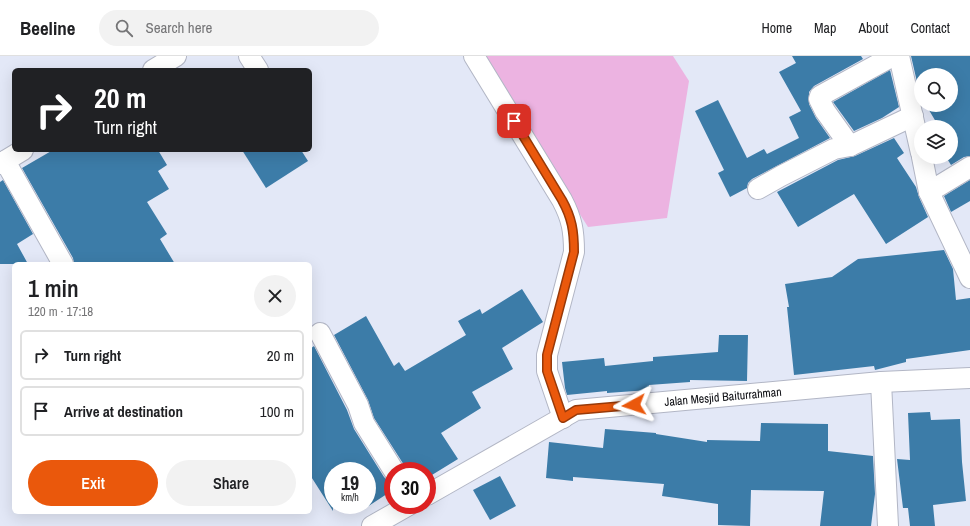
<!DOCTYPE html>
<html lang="en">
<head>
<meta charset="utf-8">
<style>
  :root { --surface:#fff; --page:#f2f2f2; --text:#202124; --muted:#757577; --line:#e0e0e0; --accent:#ea580c }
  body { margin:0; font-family:"Archivo Narrow",sans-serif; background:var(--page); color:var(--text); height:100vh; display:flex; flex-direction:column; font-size:15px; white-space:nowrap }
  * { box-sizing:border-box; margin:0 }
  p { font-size:13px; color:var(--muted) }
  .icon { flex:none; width:22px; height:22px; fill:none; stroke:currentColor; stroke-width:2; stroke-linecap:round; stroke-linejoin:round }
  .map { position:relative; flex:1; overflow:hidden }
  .side { position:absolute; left:12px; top:206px; width:300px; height:252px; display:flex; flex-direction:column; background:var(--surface); border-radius:6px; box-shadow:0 4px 16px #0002 }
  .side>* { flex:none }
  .guide { position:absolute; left:12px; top:12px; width:300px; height:84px; border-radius:6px; box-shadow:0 4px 16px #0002; background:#202124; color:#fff; overflow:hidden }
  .fabs { position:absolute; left:914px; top:12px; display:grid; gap:8px }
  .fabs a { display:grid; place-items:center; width:44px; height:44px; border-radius:50%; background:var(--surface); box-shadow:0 4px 16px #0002; font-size:20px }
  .speed { position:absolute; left:324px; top:406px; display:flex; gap:8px; font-size:20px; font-weight:700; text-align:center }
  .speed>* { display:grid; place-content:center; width:52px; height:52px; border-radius:50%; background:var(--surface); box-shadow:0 4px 16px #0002; line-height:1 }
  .speed small { font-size:10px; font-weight:400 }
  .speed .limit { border:6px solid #d22; background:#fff; color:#111 }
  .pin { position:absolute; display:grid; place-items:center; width:34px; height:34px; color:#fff; margin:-17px; border-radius:8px; box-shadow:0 2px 6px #0006 }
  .me { position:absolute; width:44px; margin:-22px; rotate:265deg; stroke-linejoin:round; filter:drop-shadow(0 0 3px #0008) }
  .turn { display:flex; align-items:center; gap:14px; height:84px; padding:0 16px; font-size:18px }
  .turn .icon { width:52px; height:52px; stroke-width:2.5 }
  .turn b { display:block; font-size:28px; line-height:34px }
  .round { display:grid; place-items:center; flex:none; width:42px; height:42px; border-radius:21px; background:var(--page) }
  .summary { display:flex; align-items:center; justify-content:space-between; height:68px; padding:0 16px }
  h1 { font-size:24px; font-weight:600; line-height:30px }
  .button { display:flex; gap:8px; margin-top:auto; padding:8px 16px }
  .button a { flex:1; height:46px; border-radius:24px; background:var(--accent); color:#fff; font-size:16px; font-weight:600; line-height:46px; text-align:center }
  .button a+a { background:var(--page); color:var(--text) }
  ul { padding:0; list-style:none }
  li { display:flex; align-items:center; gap:12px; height:50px; margin:0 8px 6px; padding:0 8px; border:2px solid var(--line); border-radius:6px }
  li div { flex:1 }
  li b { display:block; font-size:15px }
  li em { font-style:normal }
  header { display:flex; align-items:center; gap:24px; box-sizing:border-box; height:56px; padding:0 20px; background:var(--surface); border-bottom:1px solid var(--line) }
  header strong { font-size:19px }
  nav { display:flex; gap:22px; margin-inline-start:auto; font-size:14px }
  .search { width:280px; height:36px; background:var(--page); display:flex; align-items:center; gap:10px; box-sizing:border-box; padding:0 14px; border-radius:22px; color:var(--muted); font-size:15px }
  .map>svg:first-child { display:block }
  .green { fill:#ecb3e1 }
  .building { fill:#3c7ca8 }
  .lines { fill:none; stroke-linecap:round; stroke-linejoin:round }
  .minor-casing { stroke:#b2b6c5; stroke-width:22 }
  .minor { stroke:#fff; stroke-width:20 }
  .route-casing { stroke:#983908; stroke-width:10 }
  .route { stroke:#ea580c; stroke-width:7 }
  .labels { text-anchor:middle; stroke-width:3; stroke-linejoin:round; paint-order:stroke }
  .street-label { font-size:12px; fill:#0b0c11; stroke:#fff }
</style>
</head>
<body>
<header>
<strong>Beeline</strong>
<div class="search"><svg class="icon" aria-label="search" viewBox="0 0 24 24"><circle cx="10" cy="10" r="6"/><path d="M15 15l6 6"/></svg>Search here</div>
<nav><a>Home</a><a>Map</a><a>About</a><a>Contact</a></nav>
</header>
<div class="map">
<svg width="970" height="470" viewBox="0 0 970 470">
  <rect width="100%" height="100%" fill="#e3e8f7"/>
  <path class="green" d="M 480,0 L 673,0 L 689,25 L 667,162 L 588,171 Z"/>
  <g class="building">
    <path d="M 792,0 L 861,0 L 863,3 L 814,30 L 809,36 L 809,48 L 816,62 L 830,82 L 752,123 L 748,127 L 747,132 L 730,141 L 718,117 L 724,114 L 695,55 L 718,44 L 747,102 L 764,93 L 767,98 L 799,82 L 789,61 L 801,55 L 779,16 L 796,7 Z"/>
    <path d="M 911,0 L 970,0 L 970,100 L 964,101 L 951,109 L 946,101 L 951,101 L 951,71 L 939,71 L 926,49 L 951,49 L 951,19 L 921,19 L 921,40 L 920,39 Z"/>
    <path d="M 890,14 L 899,51 L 882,62 L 854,75 L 833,46 Z"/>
    <path d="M 894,82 L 904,97 L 897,102 L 916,131 L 919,141 L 928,161 L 886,188 L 854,138 L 798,171 L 777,136 L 838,104 L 855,100 Z"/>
    <path d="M 53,94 L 158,94 L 167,109 L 158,115 L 169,133 L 147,146 L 167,178 L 160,183 L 175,208 L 74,208 L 73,202 L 22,112 Z"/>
    <path d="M 242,94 L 301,94 L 308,105 L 266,132 Z"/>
    <path d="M 3,124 L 33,178 L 17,188 L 28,208 L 0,208 L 0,126 Z"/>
    <path d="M 970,124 L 970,145 L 951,156 L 944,140 Z"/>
    <path d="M 944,194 L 953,213 L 956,244 L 970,242 L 970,294 L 906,303 L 906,306 L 875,314 L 874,310 L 794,319 L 787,251 L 789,251 L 785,228 L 832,221 L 858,203 Z"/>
    <path d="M 522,233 L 543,266 L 502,292 L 513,313 L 472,336 L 481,352 L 441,377 L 458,403 L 427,422 L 427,415 L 405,415 L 404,409 L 374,362 L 368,344 L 334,279 L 366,260 L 394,310 L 399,306 L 405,315 L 466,279 L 458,265 L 480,253 L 482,258 Z"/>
    <path d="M 719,279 L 748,279 L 747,325 L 690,324 L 690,326 L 649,329 L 649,334 L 607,337 L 607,335 L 567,339 L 565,332 L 562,306 L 604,302 L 605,310 L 653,305 L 653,301 L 718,296 Z"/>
    <path d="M 314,290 L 347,354 L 354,373 L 384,421 L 388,425 L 393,426 L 393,434 L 367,451 L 367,415 L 333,415 L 333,455 L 310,419 L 310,293 Z"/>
    <path d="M 930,356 L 931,364 L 960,363 L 962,406 L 966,445 L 933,449 L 935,470 L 910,470 L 908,452 L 903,452 L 897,403 L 910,404 L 908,357 Z"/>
    <path d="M 761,367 L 828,368 L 828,395 L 873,400 L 875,438 L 871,470 L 820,470 L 824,435 L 751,434 L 750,470 L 718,469 L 718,448 L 662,440 L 664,428 L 573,421 L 573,425 L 546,422 L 549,386 L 603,392 L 605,373 L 656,377 L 656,378 L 707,386 L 707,384 L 760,385 Z"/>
    <path d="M 500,420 L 516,450 L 490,464 L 473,434 Z"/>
  </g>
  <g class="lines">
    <defs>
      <g id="minor">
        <path d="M 249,0 L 258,14"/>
        <path d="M 474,0 L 562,144 C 572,163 574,175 574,196 L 547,299 L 547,315 L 563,362"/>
        <path d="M 899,0 L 921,97"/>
        <path d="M 153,14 L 176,0"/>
        <path d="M 850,90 L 825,55 L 819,43 L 820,40 L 893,0"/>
        <path d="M 922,101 L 929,136 L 970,222"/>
        <path d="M 5,105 L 63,208"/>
        <path d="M 0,108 L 23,94"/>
        <path d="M 758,133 L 781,120 L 834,93 L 850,90 L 913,60"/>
        <path d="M 929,136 L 970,111"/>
        <path d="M 320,277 L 358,349 L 364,367 L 394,415"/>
        <path d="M 881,326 L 888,470"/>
        <path d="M 427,439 L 576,354 L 881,326 L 970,322"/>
        <path d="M 372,470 L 409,449"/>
      </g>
    </defs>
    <use href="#minor" class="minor-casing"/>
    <use href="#minor" class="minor"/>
  </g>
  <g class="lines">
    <defs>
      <path id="route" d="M 514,65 L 562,144 C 572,162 574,175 574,196 L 547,299 L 547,315 L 563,362 L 576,354 L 634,349"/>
    </defs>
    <use href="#route" class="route-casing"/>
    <use href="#route" class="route"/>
  </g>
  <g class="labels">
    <g class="street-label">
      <text transform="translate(723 341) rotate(-5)" y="4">Jalan Mesjid Baiturrahman</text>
    </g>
  </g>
</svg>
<div class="fabs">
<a><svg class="icon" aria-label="search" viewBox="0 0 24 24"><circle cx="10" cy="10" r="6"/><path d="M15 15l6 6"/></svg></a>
<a><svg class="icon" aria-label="layers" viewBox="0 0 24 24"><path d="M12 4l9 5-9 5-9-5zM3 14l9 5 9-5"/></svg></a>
</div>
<div class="speed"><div>19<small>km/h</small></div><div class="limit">30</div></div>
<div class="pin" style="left:514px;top:65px;background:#d93025"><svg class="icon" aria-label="arrive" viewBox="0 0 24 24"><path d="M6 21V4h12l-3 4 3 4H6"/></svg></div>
<svg class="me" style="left:634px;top:349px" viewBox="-20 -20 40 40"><path d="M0-17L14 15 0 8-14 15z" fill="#ea580c" stroke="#fff" stroke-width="4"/></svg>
<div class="guide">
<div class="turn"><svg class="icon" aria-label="right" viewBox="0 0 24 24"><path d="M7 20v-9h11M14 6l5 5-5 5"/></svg><div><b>20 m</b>Turn right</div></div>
</div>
<section class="side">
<div class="summary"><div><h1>1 min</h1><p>120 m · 17:18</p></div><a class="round"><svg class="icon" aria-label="close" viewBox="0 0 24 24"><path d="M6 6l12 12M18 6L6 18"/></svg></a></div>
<ul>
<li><svg class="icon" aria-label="right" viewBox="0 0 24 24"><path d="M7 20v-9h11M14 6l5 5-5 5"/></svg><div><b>Turn right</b></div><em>20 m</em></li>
<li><svg class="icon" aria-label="arrive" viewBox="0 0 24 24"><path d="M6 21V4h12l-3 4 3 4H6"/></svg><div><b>Arrive at destination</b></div><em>100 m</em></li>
</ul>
<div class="button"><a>Exit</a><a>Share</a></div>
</section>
</div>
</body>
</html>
